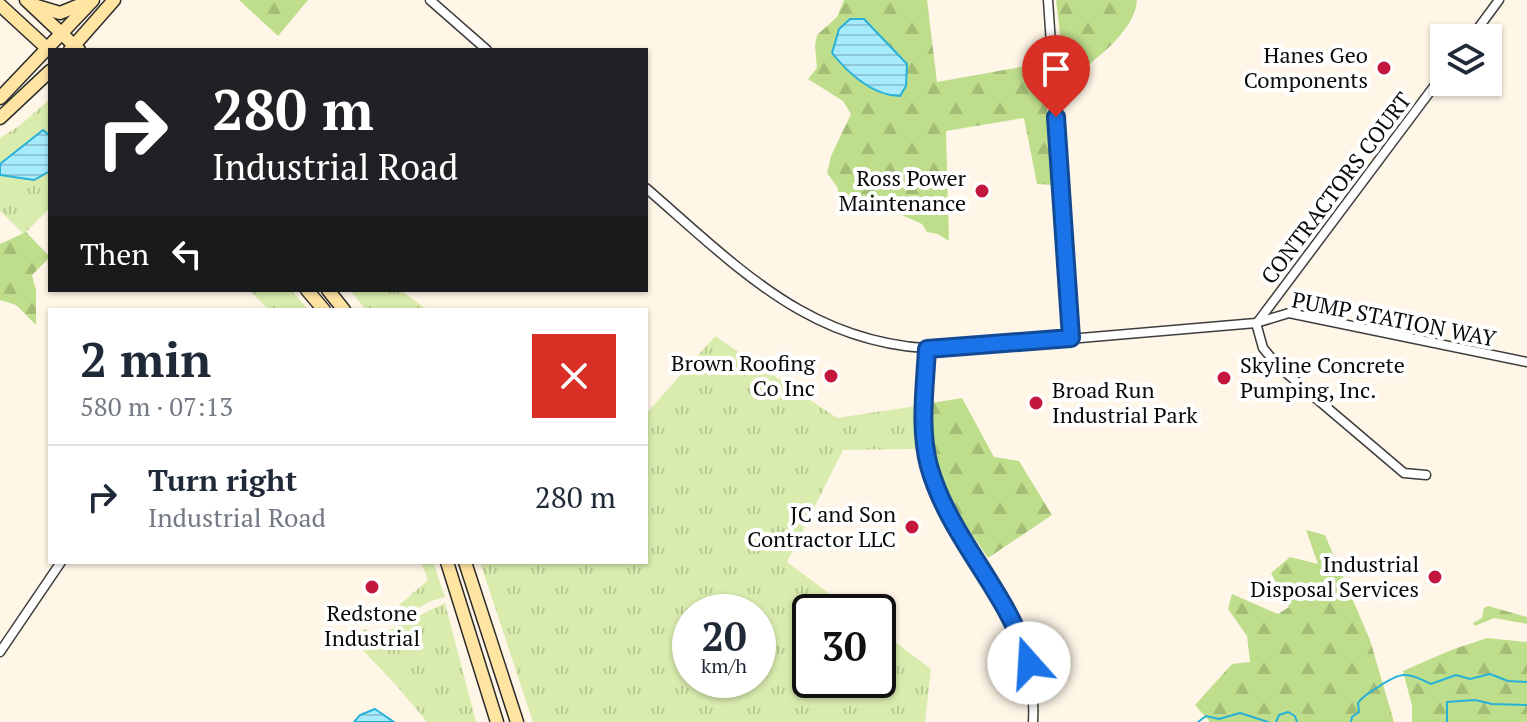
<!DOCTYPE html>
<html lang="en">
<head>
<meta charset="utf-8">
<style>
  :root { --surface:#fff; --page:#f2f2f3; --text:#1f2937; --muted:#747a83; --line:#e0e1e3 }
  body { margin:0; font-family:"PT Serif",serif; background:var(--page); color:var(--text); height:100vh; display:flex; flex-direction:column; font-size:30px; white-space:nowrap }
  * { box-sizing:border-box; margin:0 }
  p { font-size:26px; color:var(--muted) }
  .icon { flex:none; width:44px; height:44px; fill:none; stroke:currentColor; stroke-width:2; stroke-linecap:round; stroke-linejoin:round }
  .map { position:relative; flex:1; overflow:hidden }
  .panel { position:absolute; left:48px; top:308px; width:600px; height:256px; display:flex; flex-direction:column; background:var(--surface); border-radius:0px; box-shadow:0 2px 6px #0004 }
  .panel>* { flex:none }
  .hud { position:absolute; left:48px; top:48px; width:600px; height:244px; border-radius:0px; box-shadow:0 2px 6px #0004; background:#202124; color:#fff; overflow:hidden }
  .fabs { position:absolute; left:1430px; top:24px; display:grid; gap:16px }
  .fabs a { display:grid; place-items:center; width:72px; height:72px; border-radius:0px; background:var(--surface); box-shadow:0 2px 6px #0004; font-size:40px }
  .speed { position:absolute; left:672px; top:594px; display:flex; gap:16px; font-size:40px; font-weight:700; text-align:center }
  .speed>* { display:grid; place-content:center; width:104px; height:104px; border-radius:50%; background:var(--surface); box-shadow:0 2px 6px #0004; line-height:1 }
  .speed small { font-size:20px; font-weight:400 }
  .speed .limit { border:4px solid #111; border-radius:12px; background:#fff; color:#111 }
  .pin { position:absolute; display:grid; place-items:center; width:68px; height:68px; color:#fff; margin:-82px -34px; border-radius:50% 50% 50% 0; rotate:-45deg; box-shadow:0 0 8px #0007 }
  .pin .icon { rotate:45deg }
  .me { position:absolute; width:88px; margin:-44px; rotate:341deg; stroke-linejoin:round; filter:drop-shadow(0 0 6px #0008) }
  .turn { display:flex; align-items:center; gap:28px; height:168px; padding:0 32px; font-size:36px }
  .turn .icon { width:104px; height:104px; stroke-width:2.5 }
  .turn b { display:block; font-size:56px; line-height:68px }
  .then { display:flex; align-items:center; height:76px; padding:0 32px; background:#0003; gap:16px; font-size:30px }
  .round { display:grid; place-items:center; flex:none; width:84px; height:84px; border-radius:0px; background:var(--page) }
  .headline { display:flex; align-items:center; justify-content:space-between; height:136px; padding:0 32px }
  h1 { font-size:48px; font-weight:600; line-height:60px }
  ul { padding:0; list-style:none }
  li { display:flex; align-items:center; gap:24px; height:104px; padding:0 32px; border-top:2px solid var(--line) }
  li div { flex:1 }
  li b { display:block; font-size:30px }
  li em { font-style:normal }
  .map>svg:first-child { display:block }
  .grass { fill:url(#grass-tufts); fill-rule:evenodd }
  .forest { fill:url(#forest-firs) }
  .water { fill:url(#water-rules); stroke:#27b1d9; stroke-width:2 }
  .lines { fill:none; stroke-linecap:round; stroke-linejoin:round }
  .stream { stroke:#27b1d9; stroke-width:2 }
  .minor-casing { stroke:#3d3d3d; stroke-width:11 }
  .secondary-casing { stroke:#2c2c2c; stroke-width:15 }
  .minor { stroke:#fff; stroke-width:8 }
  .secondary { stroke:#ffe4a2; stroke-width:12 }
  .route-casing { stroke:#114b97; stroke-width:20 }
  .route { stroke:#1a73e8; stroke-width:14 }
  .poi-dot { fill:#c4173e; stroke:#fff; stroke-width:3 }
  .labels { text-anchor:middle; stroke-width:8; stroke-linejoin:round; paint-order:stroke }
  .poi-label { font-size:22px; fill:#0a0a0a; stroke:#fff; text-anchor:end }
  .street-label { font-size:22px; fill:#0a0a0a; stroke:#fff }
</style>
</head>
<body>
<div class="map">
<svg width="1527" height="722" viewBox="0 0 1527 722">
  <defs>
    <pattern id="grass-tufts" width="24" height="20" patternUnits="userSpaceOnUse" patternTransform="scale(2)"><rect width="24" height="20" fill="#d9ecae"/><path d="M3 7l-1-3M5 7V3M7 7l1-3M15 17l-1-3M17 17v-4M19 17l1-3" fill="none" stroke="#b9c994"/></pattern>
    <pattern id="forest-firs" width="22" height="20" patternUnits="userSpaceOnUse" patternTransform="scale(2)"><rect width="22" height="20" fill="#bfde8c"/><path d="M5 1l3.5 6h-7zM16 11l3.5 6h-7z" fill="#a3bd77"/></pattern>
    <pattern id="water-rules" width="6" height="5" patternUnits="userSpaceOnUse" patternTransform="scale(2)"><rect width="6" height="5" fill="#a6eafc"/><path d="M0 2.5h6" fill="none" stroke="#8ec7d7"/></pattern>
  </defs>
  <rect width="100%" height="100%" fill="#fff6e7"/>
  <g class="grass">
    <path d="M 50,99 L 50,208 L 24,234 L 0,211 L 0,138 L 19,126 Z"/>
    <path d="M 249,290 L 291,290 L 309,310 L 269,310 Z"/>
    <path d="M 350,290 L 400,290 L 428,310 L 366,310 Z"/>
    <path d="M 715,336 L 837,418 L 916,406 L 915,449 L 843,450 L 787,562 L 854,612 L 810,612 L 810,680 L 878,680 L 878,629 L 931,669 L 925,722 L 533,722 L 480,562 L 646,562 L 646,414 ZM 758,612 L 758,680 L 690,680 L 690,612 Z"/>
    <path d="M 421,562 L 433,562 L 445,597 L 431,601 L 387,625 L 383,619 L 428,580 Z"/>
    <path d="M 445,603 L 476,722 L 427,722 L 396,685 L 353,640 L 365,629 L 376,635 L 382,634 Z"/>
  </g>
  <g class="forest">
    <path d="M 239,0 L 308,0 L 278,36 Z"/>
    <path d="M 844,0 L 927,0 L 937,82 L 1043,63 L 1054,185 L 1037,184 L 1024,118 L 946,131 L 949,241 L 938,234 L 927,232 L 922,224 L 868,200 L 844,206 L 838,202 L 838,188 L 827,173 L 831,156 L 851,114 L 843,101 L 808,79 L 817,68 L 815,46 L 817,35 L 837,17 Z"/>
    <path d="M 1056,0 L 1137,0 C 1136,32 1089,64 1066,83 Z"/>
    <path d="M 26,232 L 50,257 L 32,275 L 36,290 L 36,325 L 16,305 L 0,300 L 0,244 Z"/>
    <path d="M 962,398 L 994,457 L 1019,461 L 1052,515 L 988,558 C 966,525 940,493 933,453 C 930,437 932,419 932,403 Z"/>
    <path d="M 1306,530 L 1325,535 L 1370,640 L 1394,722 L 1210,722 L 1195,705 L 1232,664 L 1250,662 L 1247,636 L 1228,609 L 1232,594 L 1278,614 L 1289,607 L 1271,573 L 1290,557 L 1318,564 Z"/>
    <path d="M 1488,606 L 1527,617 L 1527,624 L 1494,618 L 1475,626 L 1473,623 L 1482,618 L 1484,608 Z"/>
    <path d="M 1487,638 L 1527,642 L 1527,722 L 1412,722 L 1412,706 L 1403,671 L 1451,650 Z"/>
  </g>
  <g class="water">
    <path d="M 850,19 L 864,19 L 907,64 L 906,86 L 900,96 C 873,96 848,73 832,53 L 839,29 Z"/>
    <path d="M 43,130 L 50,136 L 50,171 L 34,180 L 0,175 L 0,164 Z"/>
    <path d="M 375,709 L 394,722 L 354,722 L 360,715 Z"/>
  </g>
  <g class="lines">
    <g class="stream">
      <path d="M 1198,722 L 1206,716 L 1219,719 L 1240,713 L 1268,722"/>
      <path d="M 1276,722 L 1279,715 L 1288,712 L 1295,716 L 1297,722"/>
      <path d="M 1351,722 L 1352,717 L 1359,712 L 1358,703 C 1363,696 1370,692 1378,687 C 1402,671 1406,672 1431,684 L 1456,675 L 1470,679 L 1490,674 L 1508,681 L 1527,682"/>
      <path d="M 1447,722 L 1447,702 L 1475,700 L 1492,704 L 1527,705"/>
    </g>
    <defs>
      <g id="minor">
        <path d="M 430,0 L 487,50"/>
        <path d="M 1048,0 L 1071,338"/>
        <path d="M 1471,38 L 1499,0"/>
        <path d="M 646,188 C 741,270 815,351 951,349 L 1256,323 L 1289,313 L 1527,362"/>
        <path d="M 1256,323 L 1263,348 L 1278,366 L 1404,473 L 1426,475"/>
        <path d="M 1257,323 L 1444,73"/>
        <path d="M 927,349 C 924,394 918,439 934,483 C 968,572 1039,616 1033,722"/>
        <path d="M 0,652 L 61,562"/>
      </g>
      <g id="secondary">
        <path d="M 26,0 L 79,50"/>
        <path d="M 0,5 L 50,51"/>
        <path d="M 37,6 L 60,13 L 87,2"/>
        <path d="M 70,50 L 114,0"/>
        <path d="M 0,98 L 93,0"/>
        <path d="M 0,118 L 50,71"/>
        <path d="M 307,290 L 324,310"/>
        <path d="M 328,290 L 344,310"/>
        <path d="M 447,562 L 497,722"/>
        <path d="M 465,562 L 517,722"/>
      </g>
    </defs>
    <use href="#minor" class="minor-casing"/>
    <use href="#secondary" class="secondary-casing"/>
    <use href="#minor" class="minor"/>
    <use href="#secondary" class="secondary"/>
  </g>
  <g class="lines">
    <defs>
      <path id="route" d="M 1029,663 C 1008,591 949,538 929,466 C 919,428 925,388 927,349 L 1071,338 L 1056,117"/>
    </defs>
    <use href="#route" class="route-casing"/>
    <use href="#route" class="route"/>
  </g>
  <g class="poi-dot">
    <circle cx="1384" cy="68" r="8"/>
    <circle cx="982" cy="191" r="8"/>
    <circle cx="831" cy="376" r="8"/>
    <circle cx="1224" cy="378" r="8"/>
    <circle cx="1036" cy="403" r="8"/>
    <circle cx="912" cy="527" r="8"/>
    <circle cx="1435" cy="577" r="8"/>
    <circle cx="372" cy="587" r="8"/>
  </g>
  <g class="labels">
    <g class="poi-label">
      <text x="1368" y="63">Hanes Geo<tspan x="1368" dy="25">Components</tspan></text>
      <text x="966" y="186">Ross Power<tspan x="966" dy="25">Maintenance</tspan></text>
      <text x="815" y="371">Brown Roofing<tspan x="815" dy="25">Co Inc</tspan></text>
      <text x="1240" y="373" text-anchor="start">Skyline Concrete<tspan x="1240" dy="25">Pumping, Inc.</tspan></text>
      <text x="1052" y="398" text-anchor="start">Broad Run<tspan x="1052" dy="25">Industrial Park</tspan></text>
      <text x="896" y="522">JC and Son<tspan x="896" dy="25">Contractor LLC</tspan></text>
      <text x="1419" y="572">Industrial<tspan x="1419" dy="25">Disposal Services</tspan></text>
      <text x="372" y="621" text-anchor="middle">Redstone<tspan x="372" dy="25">Industrial</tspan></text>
    </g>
    <g class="street-label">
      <text transform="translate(1336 188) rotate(-53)" y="8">CONTRACTORS COURT</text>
      <text transform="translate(1394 319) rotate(11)" y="8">PUMP STATION WAY</text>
    </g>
  </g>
</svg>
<div class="fabs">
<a><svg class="icon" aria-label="layers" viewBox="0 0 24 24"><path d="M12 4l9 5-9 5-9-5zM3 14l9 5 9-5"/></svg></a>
</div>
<div class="speed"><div>20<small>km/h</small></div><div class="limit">30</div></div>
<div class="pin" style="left:1056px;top:117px;background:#d93025"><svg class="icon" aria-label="arrive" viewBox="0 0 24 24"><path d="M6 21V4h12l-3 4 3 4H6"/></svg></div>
<svg class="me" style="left:1029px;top:663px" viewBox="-20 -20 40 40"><circle r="19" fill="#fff"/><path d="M0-13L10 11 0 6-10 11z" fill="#1a73e8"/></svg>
<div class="hud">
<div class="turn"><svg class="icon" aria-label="right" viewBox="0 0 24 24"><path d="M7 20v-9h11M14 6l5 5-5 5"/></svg><div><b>280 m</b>Industrial Road</div></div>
<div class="then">Then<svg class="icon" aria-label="left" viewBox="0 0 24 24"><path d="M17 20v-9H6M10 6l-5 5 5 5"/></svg></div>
</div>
<section class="panel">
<div class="headline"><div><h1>2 min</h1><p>580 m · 07:13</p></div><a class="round" style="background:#d93025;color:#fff"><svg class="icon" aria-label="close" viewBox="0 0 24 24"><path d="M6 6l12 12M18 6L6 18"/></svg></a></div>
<ul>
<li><svg class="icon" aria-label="right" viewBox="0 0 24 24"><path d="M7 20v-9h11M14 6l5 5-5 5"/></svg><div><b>Turn right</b><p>Industrial Road</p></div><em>280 m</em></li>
</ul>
</section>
</div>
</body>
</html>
